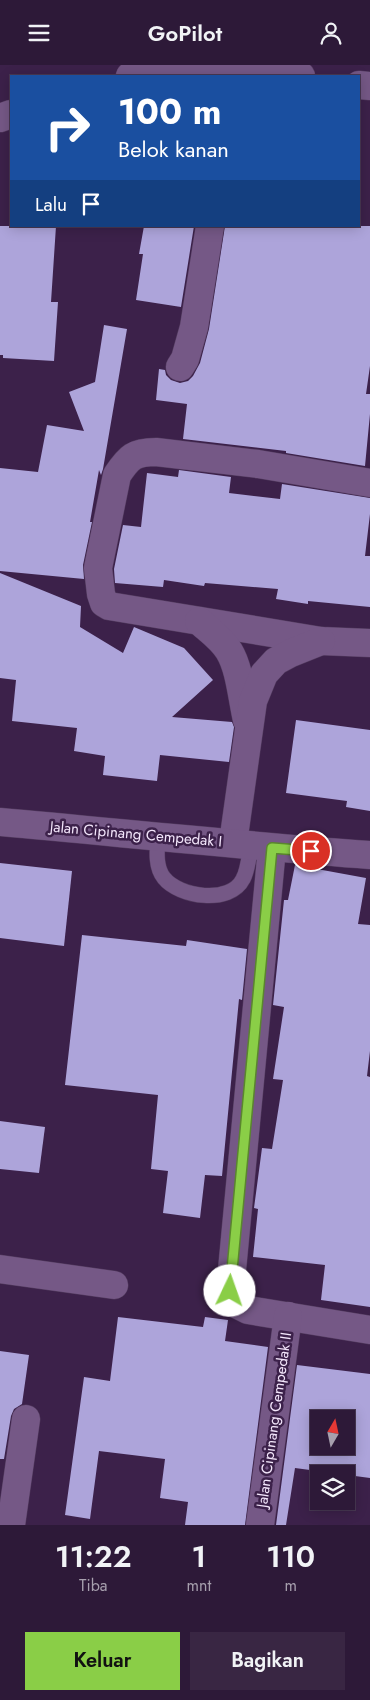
<!DOCTYPE html>
<html lang="id">
<head>
<meta charset="utf-8">
<style>
  :root { --surface:#2d1938; --page:#392643; --text:#f1f3f6; --muted:#a7a0ae; --line:#483853; --accent:#8ace47 }
  body { margin:0; font-family:Jost,sans-serif; background:var(--page); color:var(--text); height:100vh; display:flex; flex-direction:column; font-size:19px; white-space:nowrap }
  * { box-sizing:border-box; margin:0 }
  p { font-size:16px; color:var(--muted) }
  .icon { flex:none; width:28px; height:28px; fill:none; stroke:currentColor; stroke-width:2; stroke-linecap:round; stroke-linejoin:round }
  .map { position:relative; height:1460px; overflow:hidden }
  .details { display:flex; flex-direction:column; background:var(--surface); flex:1 }
  .details>* { flex:none }
  .top-card { position:absolute; left:10px; top:10px; width:350px; height:152px; border-radius:0px; box-shadow:0 2px 12px #0003,0 0 0 1px var(--line); background:#1a4fa0; color:#fff; overflow:hidden }
  .needle { width:32px; rotate:9deg }
  .tools { position:absolute; left:310px; top:1345px; display:grid; gap:10px }
  .tools a { display:grid; place-items:center; width:45px; height:45px; border-radius:0px; background:var(--surface); box-shadow:0 2px 12px #0003,0 0 0 1px var(--line); font-size:25px }
  .pin { position:absolute; display:grid; place-items:center; width:42px; height:42px; color:#fff; margin:-21px; border:2px solid #fff; border-radius:50%; box-shadow:0 1px 5px #0007 }
  .me { position:absolute; width:55px; margin:-28px; rotate:3deg; stroke-linejoin:round; filter:drop-shadow(0 0 4px #0008) }
  .turn { display:flex; align-items:center; gap:18px; height:105px; padding:0 25px; font-size:22px }
  .turn .icon { width:65px; height:65px; stroke-width:2.5 }
  .turn b { display:block; font-size:35px; line-height:42px }
  .then { display:flex; align-items:center; height:48px; padding:0 25px; background:#0003; gap:10px; font-size:19px }
  .eta { display:flex; justify-content:space-evenly; align-items:center; height:85px; text-align:center }
  .eta b { font-size:30px; font-weight:600; line-height:35px }
  .primary-button { display:flex; gap:10px; margin-top:auto; padding:10px 25px }
  .primary-button a { flex:1; height:58px; border-radius:0px; background:var(--accent); color:#111; font-size:20px; font-weight:600; line-height:58px; text-align:center }
  .primary-button a+a { background:var(--page); color:var(--text) }
  header { display:flex; justify-content:space-between; align-items:center; height:65px; padding:0 25px; background:var(--surface); font-size:22px; font-weight:600 }
  .map>svg:first-child { display:block }
  .building { fill:#ada4da; fill-rule:evenodd }
  .lines { fill:none; stroke-linecap:round; stroke-linejoin:round }
  .service-casing { stroke:#543d60; stroke-width:16 }
  .minor-casing { stroke:#543d60; stroke-width:29 }
  .tertiary-casing { stroke:#543d60; stroke-width:29 }
  .service { stroke:#755886; stroke-width:15 }
  .minor { stroke:#755886; stroke-width:28 }
  .tertiary { stroke:#755886; stroke-width:28 }
  .route-casing { stroke:#5a862e; stroke-width:12 }
  .route { stroke:#8ace47; stroke-width:9 }
  .labels { text-anchor:middle; stroke-width:5; stroke-linejoin:round; paint-order:stroke }
  .street-label { font-size:15px; fill:#f3e6fb; stroke:#3c214a }
</style>
</head>
<body>
<header><svg class="icon" aria-label="menu" viewBox="0 0 24 24"><path d="M4 6h16M4 12h16M4 18h16"/></svg>GoPilot<svg class="icon" aria-label="person" viewBox="0 0 24 24"><circle cx="12" cy="8" r="4"/><path d="M4 21q1-7 8-7t8 7"/></svg></header>
<div class="map">
<svg width="370" height="1460" viewBox="0 0 370 1460">
  <rect width="100%" height="100%" fill="#3c214a"/>
  <g class="building">
    <path d="M 0,161 L 56,161 L 51,237 L 58,237 L 54,296 L 3,293 L 3,290 L 0,290 Z"/>
    <path d="M 144,161 L 194,161 L 181,242 L 136,235 L 143,189 L 139,189 Z"/>
    <path d="M 225,161 L 370,161 L 370,301 L 366,329 L 370,329 L 370,349 L 365,401 L 286,388 L 286,386 L 183,374 L 187,339 L 156,335 L 159,304 L 165,305 L 166,310 L 171,315 L 180,318 L 188,316 L 193,311 L 200,298 L 209,264 Z"/>
    <path d="M 104,260 L 127,264 L 103,404 L 101,410 L 99,405 L 90,457 L 92,457 L 83,500 L 84,514 L 0,506 L 0,403 L 38,407 L 47,360 L 84,366 L 69,327 L 95,317 Z"/>
    <path d="M 179,405 L 231,412 L 229,428 L 280,434 L 282,419 L 370,433 L 370,449 L 365,491 L 370,491 L 370,542 L 308,536 L 308,539 L 276,534 L 278,524 L 205,518 L 204,521 L 164,515 L 163,522 L 115,518 L 114,504 L 123,460 L 141,462 L 147,408 L 178,412 Z"/>
    <path d="M 0,508 L 81,541 L 80,562 L 123,588 L 134,562 L 184,583 L 213,615 L 172,652 L 232,657 L 234,662 L 229,697 L 160,690 L 157,716 L 103,710 L 105,691 L 74,686 L 77,663 L 12,656 L 16,615 L 0,613 Z"/>
    <path d="M 296,655 L 370,665 L 370,746 L 346,742 L 347,736 L 286,728 Z"/>
    <path d="M 0,798 L 72,806 L 64,881 L 0,873 Z"/>
    <path d="M 295,800 L 366,813 L 358,859 L 370,860 L 370,986 L 367,1011 L 370,1012 L 370,1242 L 321,1235 L 325,1200 L 253,1192 L 258,1144 L 254,1143 L 262,1083 L 272,1084 L 283,1015 L 273,1014 L 284,942 L 273,940 L 284,835 L 288,835 Z"/>
    <path d="M 82,870 L 186,881 L 187,875 L 247,884 L 242,935 L 239,934 L 222,1111 L 205,1110 L 200,1153 L 163,1148 L 168,1106 L 151,1104 L 158,1030 L 65,1020 Z"/>
    <path d="M 0,1056 L 45,1062 L 39,1108 L 0,1104 Z"/>
    <path d="M 118,1252 L 203,1262 L 205,1252 L 228,1255 L 225,1276 L 268,1282 L 245,1460 L 185,1460 L 188,1437 L 160,1433 L 165,1394 L 99,1386 L 90,1454 L 65,1450 L 84,1312 L 110,1316 Z"/>
    <path d="M 0,1286 L 29,1290 L 22,1339 L 14,1344 L 11,1351 L 4,1394 L 0,1394 Z"/>
    <path d="M 297,1300 L 370,1309 L 370,1413 L 295,1403 L 286,1460 L 276,1460 ZM 319,1354 L 346,1354 L 346,1381 L 319,1381 Z"/>
  </g>
  <g class="lines">
    <defs>
      <path id="service" d="M 158,771 C 157,785 155,802 164,813 C 179,832 230,840 243,814 C 248,805 249,791 251,780"/>
      <g id="minor">
        <path d="M 130,11 L 161,1 L 240,2 L 301,11"/>
        <path d="M 359,20 L 370,21"/>
        <path d="M 0,53 L 11,49"/>
        <path d="M 180,302 L 185,294 L 194,262 L 210,161"/>
        <path d="M 370,418 L 258,399 L 156,387 C 134,387 129,392 117,410 L 98,503 L 101,529 L 104,538 L 109,541 L 321,576 L 370,578"/>
        <path d="M 199,556 C 209,565 222,574 229,586 C 240,604 242,634 247,655"/>
        <path d="M 233,778 L 253,636 L 264,609 L 276,596 L 291,588 L 321,576"/>
        <path d="M 272,783 L 230,1226 L 234,1238 L 248,1245 L 370,1265"/>
        <path d="M 0,1204 L 114,1220"/>
        <path d="M 11,1460 L 26,1354"/>
        <path d="M 260,1460 L 288,1251"/>
      </g>
      <path id="tertiary" d="M 0,757 C 123,768 247,781 370,790"/>
    </defs>
    <use href="#service" class="service-casing"/>
    <use href="#minor" class="minor-casing"/>
    <use href="#tertiary" class="tertiary-casing"/>
    <use href="#service" class="service"/>
    <use href="#minor" class="minor"/>
    <use href="#tertiary" class="tertiary"/>
  </g>
  <g class="lines">
    <defs>
      <path id="route" d="M 230,1226 L 272,783 L 311,786"/>
    </defs>
    <use href="#route" class="route-casing"/>
    <use href="#route" class="route"/>
  </g>
  <g class="labels">
    <g class="street-label">
      <text transform="translate(136 769) rotate(5)" y="5">Jalan Cipinang Cempedak I</text>
      <text transform="translate(274 1355) rotate(-82)" y="5">Jalan Cipinang Cempedak II</text>
    </g>
  </g>
</svg>
<div class="tools">
<a><svg class="needle" viewBox="-14 -14 28 28"><path d="M0-13l5 13h-10z" fill="#e53935"/><path d="M0 13l5-13h-10z" fill="#a7a0ae"/></svg></a>
<a><svg class="icon" aria-label="layers" viewBox="0 0 24 24"><path d="M12 4l9 5-9 5-9-5zM3 14l9 5 9-5"/></svg></a>
</div>
<div class="pin" style="left:311px;top:786px;background:#d93025"><svg class="icon" aria-label="arrive" viewBox="0 0 24 24"><path d="M6 21V4h12l-3 4 3 4H6"/></svg></div>
<svg class="me" style="left:230px;top:1226px" viewBox="-20 -20 40 40"><circle r="19" fill="#fff"/><path d="M0-13L10 11 0 6-10 11z" fill="#8ace47"/></svg>
<div class="top-card">
<div class="turn"><svg class="icon" aria-label="right" viewBox="0 0 24 24"><path d="M7 20v-9h11M14 6l5 5-5 5"/></svg><div><b>100 m</b>Belok kanan</div></div>
<div class="then">Lalu<svg class="icon" aria-label="arrive" viewBox="0 0 24 24"><path d="M6 21V4h12l-3 4 3 4H6"/></svg></div>
</div>
</div>
<section class="details">
<div class="eta">
<div><b>11:22</b><p>Tiba</p></div>
<div><b>1</b><p>mnt</p></div>
<div><b>110</b><p>m</p></div>
</div>
<div class="primary-button"><a>Keluar</a><a>Bagikan</a></div>
</section>
</body>
</html>
